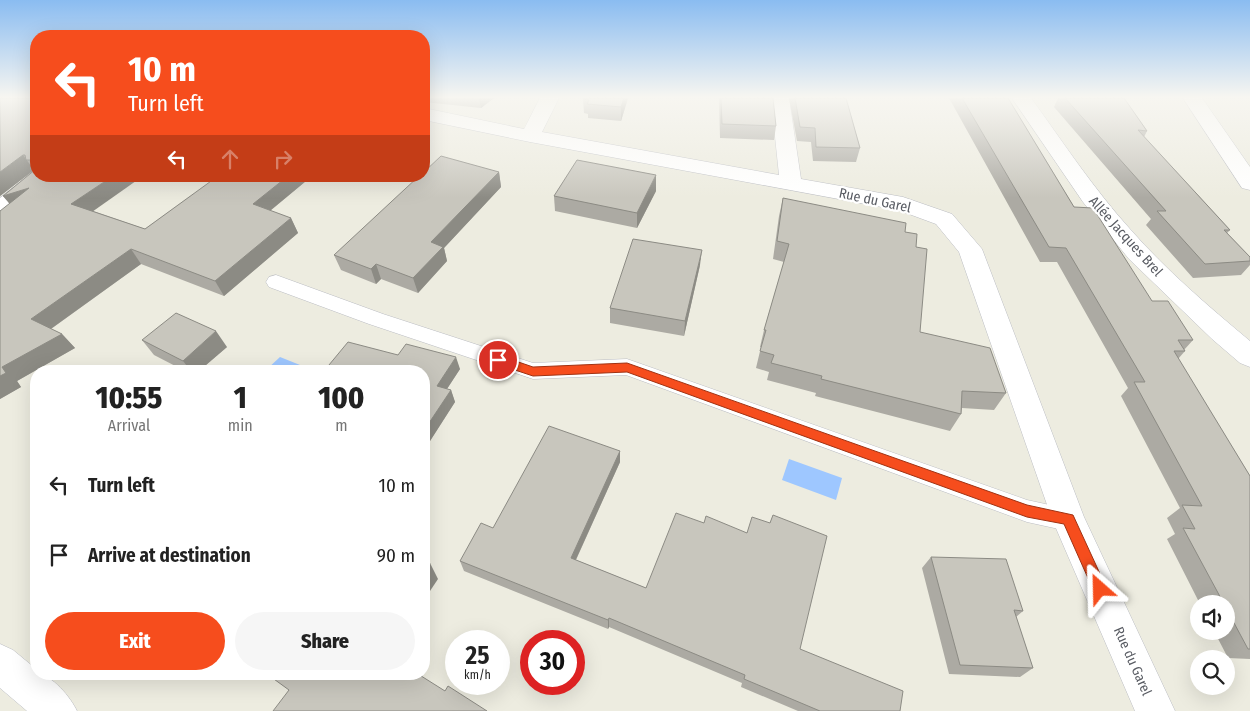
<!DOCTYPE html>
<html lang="en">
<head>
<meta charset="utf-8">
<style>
  :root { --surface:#fff; --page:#f6f6f6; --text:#222; --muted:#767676; --accent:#f64d1d }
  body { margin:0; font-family:"Fira Sans Condensed",sans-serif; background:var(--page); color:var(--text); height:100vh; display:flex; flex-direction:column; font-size:19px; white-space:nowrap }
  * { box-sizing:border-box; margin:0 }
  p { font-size:16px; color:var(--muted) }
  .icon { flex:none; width:28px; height:28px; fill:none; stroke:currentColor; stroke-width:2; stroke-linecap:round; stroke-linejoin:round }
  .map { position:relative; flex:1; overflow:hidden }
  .drawer { position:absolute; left:30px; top:365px; width:400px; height:315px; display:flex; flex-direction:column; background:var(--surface); border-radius:20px; box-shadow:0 5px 20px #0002 }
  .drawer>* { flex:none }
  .hud { position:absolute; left:30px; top:30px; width:400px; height:152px; border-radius:20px; box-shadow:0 5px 20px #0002; background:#f64d1d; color:#fff; overflow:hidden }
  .buttons { position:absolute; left:1190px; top:595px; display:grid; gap:10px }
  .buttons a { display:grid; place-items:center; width:45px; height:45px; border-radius:50%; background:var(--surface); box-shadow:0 5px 20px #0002; font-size:25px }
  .speed { position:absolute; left:445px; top:630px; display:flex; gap:10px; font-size:25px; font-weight:700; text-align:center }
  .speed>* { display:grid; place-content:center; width:65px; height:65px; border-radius:50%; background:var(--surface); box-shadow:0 5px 20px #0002; line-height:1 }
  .speed small { font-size:12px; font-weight:400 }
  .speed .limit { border:8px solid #d22; background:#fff; color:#111 }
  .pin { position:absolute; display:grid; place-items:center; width:42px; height:42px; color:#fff; margin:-21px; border:2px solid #fff; border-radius:50%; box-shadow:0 1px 5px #0007 }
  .me { position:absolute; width:55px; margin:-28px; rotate:335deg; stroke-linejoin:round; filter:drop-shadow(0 0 4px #0008) }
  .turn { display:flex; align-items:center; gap:18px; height:105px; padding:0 15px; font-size:22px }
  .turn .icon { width:65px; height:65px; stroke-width:2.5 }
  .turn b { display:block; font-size:35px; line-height:42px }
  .lanes { display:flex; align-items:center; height:48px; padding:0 15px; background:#0003; justify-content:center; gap:25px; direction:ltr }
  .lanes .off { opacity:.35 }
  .eta { display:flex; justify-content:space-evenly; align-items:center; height:85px; text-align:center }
  .eta b { font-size:30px; font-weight:800; line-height:35px }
  .action { display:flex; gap:10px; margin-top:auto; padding:10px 15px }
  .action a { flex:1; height:58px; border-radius:30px; background:var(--accent); color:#fff; font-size:20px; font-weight:800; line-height:58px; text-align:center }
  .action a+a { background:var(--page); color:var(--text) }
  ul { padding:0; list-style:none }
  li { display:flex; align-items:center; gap:15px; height:70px; padding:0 15px }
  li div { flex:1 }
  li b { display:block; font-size:19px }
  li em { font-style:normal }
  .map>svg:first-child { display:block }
  .water { fill:#9ec7ff }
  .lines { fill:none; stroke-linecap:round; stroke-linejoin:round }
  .lane-casing { stroke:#bbbdc3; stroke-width:1 }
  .street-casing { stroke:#bbbdc3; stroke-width:1 }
  .secondary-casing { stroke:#bbbdc5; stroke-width:1 }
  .lane { fill:#fff; fill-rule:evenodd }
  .street { fill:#fff; fill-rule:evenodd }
  .secondary { fill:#fff; fill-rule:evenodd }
  .wall { fill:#acaaa3 }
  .shaded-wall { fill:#8c8b84 }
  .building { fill:#c8c6bd; stroke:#8c8b84 }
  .route { fill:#f64d1d; stroke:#a03213 }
  .labels { text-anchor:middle; stroke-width:4.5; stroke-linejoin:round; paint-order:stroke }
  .street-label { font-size:14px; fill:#595c63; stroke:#fff }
</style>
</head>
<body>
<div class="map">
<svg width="1250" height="711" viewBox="0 0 1250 711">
  <rect width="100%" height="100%" fill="#edece0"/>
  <g class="water">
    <path d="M 280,357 L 300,365 L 294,371 L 265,371 Z"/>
    <path d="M 789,459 L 842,478 L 836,500 L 782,480 Z"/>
  </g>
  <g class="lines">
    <defs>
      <path id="lane" d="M 276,275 L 383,314 L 533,363 L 627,359 L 1027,500 L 1077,511 L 1081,519 L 1077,527 L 1068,531 L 1027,522 L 626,375 L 533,379 L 369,324 L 269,287 L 266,282 L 269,277 Z"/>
      <g id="street">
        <path d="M 540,98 L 559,98 L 542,132 L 779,175 L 771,98 L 789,98 L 801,179 L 903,197 L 952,214 L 982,249 L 1084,517 L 1175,711 L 1135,711 L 1052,519 L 959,252 L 936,224 L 898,210 L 530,142 L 424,120 L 424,108 L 524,129 Z"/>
        <path d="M 1012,98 L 1031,98 C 1063,142 1093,188 1130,229 C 1166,270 1208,306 1250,341 L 1250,367 L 1240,363 L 1212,339 L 1129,259 L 1083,202 Z"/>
        <path d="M 1183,98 L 1202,98 L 1250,167 L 1250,190 L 1242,188 Z"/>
        <path d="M 0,644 L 13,650 L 36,669 L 36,674 C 52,674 71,698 77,711 L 27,711 L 0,688 Z"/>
      </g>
      <path id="secondary" d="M 35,171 L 36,176 L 54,176 L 8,214 L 0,216 L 0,198 Z"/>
    </defs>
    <use href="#lane" class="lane-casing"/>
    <use href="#street" class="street-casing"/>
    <use href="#secondary" class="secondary-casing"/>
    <use href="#lane" class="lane"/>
    <use href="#street" class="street"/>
    <use href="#secondary" class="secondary"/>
  </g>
  <g class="wall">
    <path d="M 36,98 L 36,176 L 93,211 L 145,229 L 216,178 L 211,176 L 312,176 L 270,211 L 291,218 L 298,233 L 224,296 L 141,264 L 51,329 L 62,334 L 75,348 L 17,381 L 21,387 L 0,399 L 9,203 L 3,196 L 34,170 L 0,196 Z"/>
    <path d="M 424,98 L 494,98 L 481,108 L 424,102 Z"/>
    <path d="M 628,98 L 621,121 L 588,118 L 588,114 L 584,113 L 583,99 Z"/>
    <path d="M 719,98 L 773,98 L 776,126 L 774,140 L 720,138 Z"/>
    <path d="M 789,98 L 846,98 L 860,148 L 856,162 L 813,161 L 811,142 L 797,141 Z"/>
    <path d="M 949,98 L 1008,98 L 1074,207 L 1152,301 L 1193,340 L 1184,350 L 1185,351 L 1178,359 L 1250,476 L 1250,659 L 1228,658 L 1214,631 L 1226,631 L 1226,604 L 1200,604 L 1167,539 L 1175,534 L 1167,518 L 1180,508 L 1121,396 L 1128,388 L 1057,262 L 1040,262 Z"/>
    <path d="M 1058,98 L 1124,98 L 1147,131 L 1144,137 L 1230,230 L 1227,233 L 1250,257 L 1250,265 L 1241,275 L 1193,278 L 1146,225 L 1151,219 L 1054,107 Z"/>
    <path d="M 499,172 L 501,187 L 444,248 L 447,261 L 418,293 L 381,279 L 376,284 L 341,270 L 334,255 Z"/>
    <path d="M 656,191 L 637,228 L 555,211 L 554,196 Z"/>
    <path d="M 783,198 L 905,232 L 916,247 L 920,332 L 1006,393 L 994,410 L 962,408 L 961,414 L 950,431 L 815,396 L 816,393 L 767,380 L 769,372 L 756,368 L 761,347 L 760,347 L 764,330 L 784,262 L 773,259 L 779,216 Z"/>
    <path d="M 700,265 L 684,336 L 610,323 L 610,308 Z"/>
    <path d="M 142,340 L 227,347 L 199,371 L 185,371 L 154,355 Z"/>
    <path d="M 398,355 L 460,369 L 447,389 L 451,390 L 455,402 L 430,441 L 424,439 L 424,371 Z"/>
    <path d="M 620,451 L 620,462 L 576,560 L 646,588 L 704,523 L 747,533 L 770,523 L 773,515 L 800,649 L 900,711 L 798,711 L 741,687 L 742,683 L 609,627 L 608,629 L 464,571 L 460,561 L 493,528 Z"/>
    <path d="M 931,557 L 1023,611 L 1016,617 L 1033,668 L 1020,677 L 949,674 L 922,568 Z"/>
  </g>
  <g class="shaded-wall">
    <path d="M 479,98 L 494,98 L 481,108 Z"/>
    <path d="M 624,98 L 628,98 L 621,121 L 621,107 Z"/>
    <path d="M 23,155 L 34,170 L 0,196 L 0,172 Z"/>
    <path d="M 499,172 L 501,187 L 444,248 L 447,261 L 418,293 L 413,278 L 431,242 Z"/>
    <path d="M 656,175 L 656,191 L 637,228 L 637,213 Z"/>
    <path d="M 113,176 L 143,176 L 82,219 L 71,204 Z"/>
    <path d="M 288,176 L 312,176 L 260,219 L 253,204 Z"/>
    <path d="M 29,188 L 15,210 L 3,196 Z"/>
    <path d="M 291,218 L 298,233 L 224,296 L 215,281 Z"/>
    <path d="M 131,249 L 141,264 L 45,333 L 31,319 Z"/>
    <path d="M 702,250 L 700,265 L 684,336 L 685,321 Z"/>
    <path d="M 376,264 L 381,279 L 376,284 L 371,269 Z"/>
    <path d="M 216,331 L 227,347 L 199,371 L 191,371 L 183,361 Z"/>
    <path d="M 62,334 L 75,348 L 17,381 L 21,387 L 0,399 L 0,376 L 2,367 Z"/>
    <path d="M 456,357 L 460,369 L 441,398 L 437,386 Z"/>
    <path d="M 451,390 L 455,402 L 430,441 L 425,429 Z"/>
    <path d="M 620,451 L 620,462 L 572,568 L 571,558 Z"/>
    <path d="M 430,563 L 438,579 L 424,600 L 424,572 Z"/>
    <path d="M 609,618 L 609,627 L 608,629 L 608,620 Z"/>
  </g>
  <g class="building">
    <path d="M 0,98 L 36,98 L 36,160 L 26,160 L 25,155 L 23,155 L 0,172 Z"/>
    <path d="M 584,98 L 624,98 L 621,107 L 587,104 L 589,100 L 583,99 Z"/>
    <path d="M 721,98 L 773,98 L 776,126 L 722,124 Z"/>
    <path d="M 795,98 L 846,98 L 860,148 L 816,147 L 815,128 L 800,127 Z"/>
    <path d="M 962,98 L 1008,98 L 1074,207 L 1093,208 L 1152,301 L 1168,301 L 1193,340 L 1178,340 L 1185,351 L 1174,351 L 1250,476 L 1250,649 L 1248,649 L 1226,608 L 1226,604 L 1224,604 L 1183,528 L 1195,529 L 1182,505 L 1202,506 L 1134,382 L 1145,382 L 1066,248 L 1049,247 Z"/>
    <path d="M 1065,98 L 1124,98 L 1147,131 L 1138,130 L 1230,230 L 1224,230 L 1250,257 L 1250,261 L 1205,264 L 1157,211 L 1166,211 Z"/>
    <path d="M 441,156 L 499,172 L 431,242 L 443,247 L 413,278 L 376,264 L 371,269 L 334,255 L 419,176 L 424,176 L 424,172 Z"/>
    <path d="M 577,160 L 656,175 L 637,213 L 554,196 Z"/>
    <path d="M 36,169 L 36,176 L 113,176 L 71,204 L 145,229 L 218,176 L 288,176 L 253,204 L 291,218 L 215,281 L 131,249 L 31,319 L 62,334 L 2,367 L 6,373 L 0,376 L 0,211 L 29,188 L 3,196 Z"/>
    <path d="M 783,198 L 906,223 L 905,232 L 917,234 L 916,247 L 927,249 L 920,332 L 990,348 L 1006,393 L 962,391 L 961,414 L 821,379 L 822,376 L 771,363 L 774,355 L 760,351 L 766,330 L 764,330 L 789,244 L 777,241 Z"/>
    <path d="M 633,239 L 702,250 L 685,321 L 610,308 Z"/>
    <path d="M 176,313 L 216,331 L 183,361 L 142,340 Z"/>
    <path d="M 348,342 L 398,355 L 406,344 L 456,357 L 437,386 L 451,390 L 425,429 L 424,429 L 424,371 L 324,371 Z"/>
    <path d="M 549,426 L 620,451 L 571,558 L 646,588 L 676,513 L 704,523 L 706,516 L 747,533 L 752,517 L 770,523 L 773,515 L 827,536 L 800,649 L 903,691 L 900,711 L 820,711 L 744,679 L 745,675 L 609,618 L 608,620 L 460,561 L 481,523 L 493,528 Z"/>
    <path d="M 931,557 L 1006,559 L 1023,611 L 1014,610 L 1033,668 L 960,665 Z"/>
    <path d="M 424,560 L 430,563 L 424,572 Z"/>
    <path d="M 267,674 L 418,674 L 445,691 L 448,686 L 487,711 L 273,711 L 289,690 Z"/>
  </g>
  <linearGradient id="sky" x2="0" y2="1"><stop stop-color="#8abcf1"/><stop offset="0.49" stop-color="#f7f6f1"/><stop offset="1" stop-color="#f7f6f1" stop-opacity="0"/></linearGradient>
  <rect width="1250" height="198" fill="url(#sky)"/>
  <path class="route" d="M 498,355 L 533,367 L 627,363 L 1027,505 L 1073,515 L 1107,589 L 1105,594 L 1100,596 L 1095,594 L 1064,524 L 1027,517 L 627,372 L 533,376 L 494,363 L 493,360 Z"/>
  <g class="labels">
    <g class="street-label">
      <text transform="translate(875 200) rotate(12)" y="5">Rue du Garel</text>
      <text transform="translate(1126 236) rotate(48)" y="5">Allée Jacques Brel</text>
      <text transform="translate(1133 661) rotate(66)" y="5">Rue du Garel</text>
    </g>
  </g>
</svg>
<div class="buttons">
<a><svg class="icon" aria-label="sound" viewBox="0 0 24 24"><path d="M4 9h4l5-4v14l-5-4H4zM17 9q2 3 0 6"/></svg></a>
<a><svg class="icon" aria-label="search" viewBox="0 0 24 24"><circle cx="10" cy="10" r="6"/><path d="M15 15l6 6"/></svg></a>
</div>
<div class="speed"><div>25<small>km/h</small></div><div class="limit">30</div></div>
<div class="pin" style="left:498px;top:360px;background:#d93025"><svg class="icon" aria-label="arrive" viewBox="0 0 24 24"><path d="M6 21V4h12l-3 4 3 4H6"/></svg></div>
<svg class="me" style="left:1100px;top:589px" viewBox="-20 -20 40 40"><path d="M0-17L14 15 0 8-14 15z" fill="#f64d1d" stroke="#fff" stroke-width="4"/></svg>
<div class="hud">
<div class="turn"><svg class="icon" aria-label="left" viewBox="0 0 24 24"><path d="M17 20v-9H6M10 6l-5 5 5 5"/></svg><div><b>10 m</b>Turn left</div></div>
<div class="lanes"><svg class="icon" aria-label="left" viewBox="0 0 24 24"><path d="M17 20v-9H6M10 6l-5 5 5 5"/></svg><svg class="icon off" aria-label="ahead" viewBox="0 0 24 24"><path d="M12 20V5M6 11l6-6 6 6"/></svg><svg class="icon off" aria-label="right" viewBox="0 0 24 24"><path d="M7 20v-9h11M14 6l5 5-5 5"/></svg></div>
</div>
<section class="drawer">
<div class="eta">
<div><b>10:55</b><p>Arrival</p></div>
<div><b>1</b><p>min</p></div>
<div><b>100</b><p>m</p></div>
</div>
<ul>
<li><svg class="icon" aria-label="left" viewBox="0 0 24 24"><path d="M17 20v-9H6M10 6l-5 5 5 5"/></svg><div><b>Turn left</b></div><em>10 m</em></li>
<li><svg class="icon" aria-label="arrive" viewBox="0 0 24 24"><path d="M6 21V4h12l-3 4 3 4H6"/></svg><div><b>Arrive at destination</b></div><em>90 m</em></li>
</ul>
<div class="action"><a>Exit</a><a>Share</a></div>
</section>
</div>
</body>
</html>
